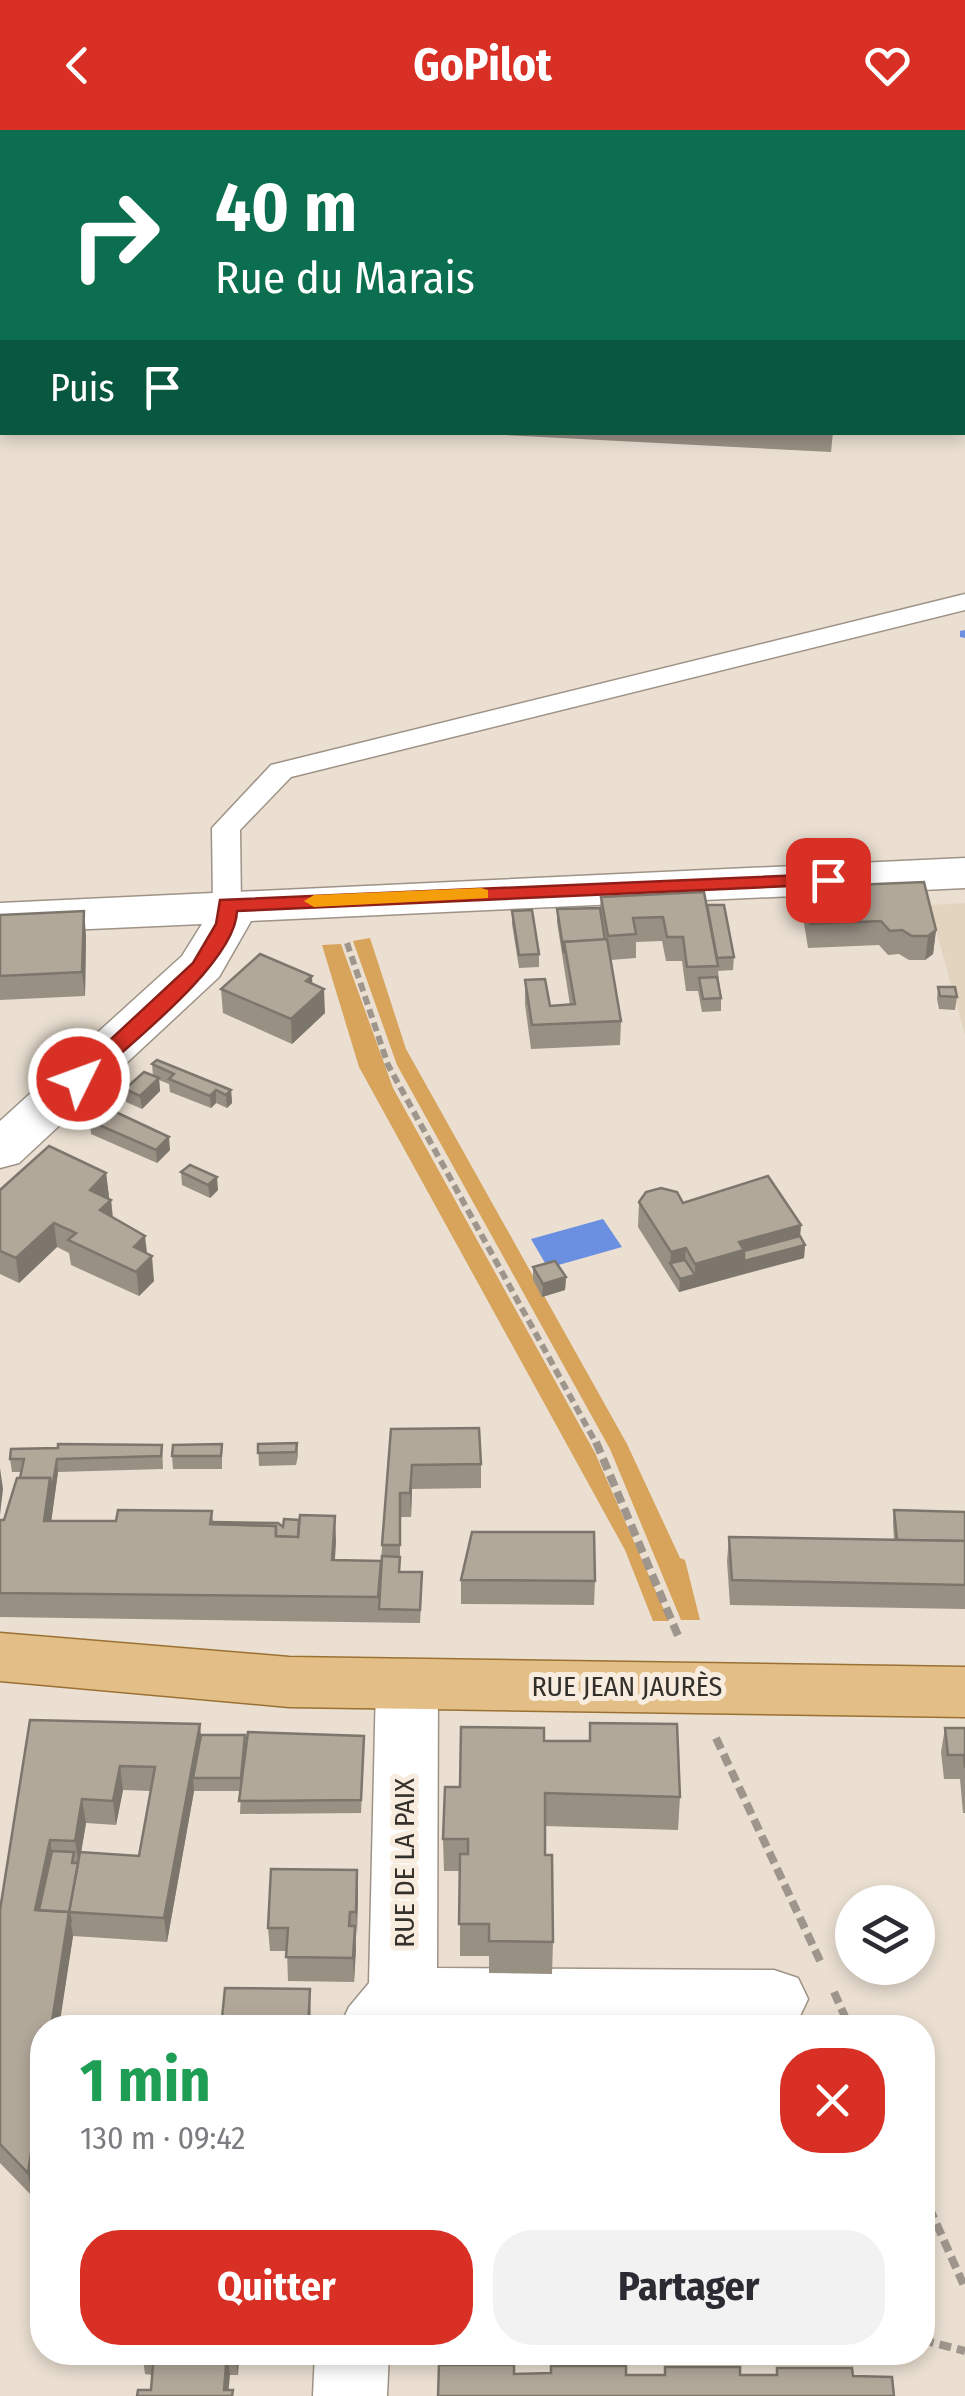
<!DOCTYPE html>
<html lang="fr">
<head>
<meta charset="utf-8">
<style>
  :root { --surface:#fff; --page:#f2f2f3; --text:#2b2b33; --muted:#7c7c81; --accent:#d93025 }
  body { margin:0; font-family:"Fira Sans Condensed",sans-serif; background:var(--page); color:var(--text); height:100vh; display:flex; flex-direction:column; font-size:38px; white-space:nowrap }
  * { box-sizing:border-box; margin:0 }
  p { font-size:32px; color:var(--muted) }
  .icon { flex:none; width:55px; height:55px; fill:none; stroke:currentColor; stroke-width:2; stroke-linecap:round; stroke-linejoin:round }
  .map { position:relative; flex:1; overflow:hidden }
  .details { position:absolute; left:30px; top:1885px; width:905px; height:350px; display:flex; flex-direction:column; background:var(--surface); border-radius:40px; box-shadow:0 5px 15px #0003 }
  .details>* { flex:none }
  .hud { position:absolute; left:0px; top:0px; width:965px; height:305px; box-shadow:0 5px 15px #0003; background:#0b6e4f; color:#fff; overflow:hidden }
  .tools { position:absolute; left:835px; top:1755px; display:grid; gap:20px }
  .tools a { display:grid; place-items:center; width:100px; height:100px; border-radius:50%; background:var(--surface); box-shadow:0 5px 15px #0003; font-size:50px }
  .pin { position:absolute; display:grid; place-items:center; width:85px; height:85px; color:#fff; margin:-42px; border-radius:20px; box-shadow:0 5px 15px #0006 }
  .me { position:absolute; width:110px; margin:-55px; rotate:48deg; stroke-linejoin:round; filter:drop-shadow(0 0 8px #0008) }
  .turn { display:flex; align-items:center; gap:35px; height:210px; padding:0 50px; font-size:45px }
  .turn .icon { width:130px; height:130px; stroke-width:2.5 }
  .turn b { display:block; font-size:70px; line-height:85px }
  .then { display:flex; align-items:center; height:95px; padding:0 50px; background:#0003; gap:20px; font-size:38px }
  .round { display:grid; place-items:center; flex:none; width:105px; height:105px; border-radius:40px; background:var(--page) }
  .head { display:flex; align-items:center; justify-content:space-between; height:170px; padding:0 50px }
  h1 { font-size:60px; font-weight:700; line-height:75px; color:#1e9e55 }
  .primary-button { display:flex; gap:20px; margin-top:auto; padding:20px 50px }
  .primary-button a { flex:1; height:115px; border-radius:40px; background:var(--accent); color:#fff; font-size:40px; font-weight:700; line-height:115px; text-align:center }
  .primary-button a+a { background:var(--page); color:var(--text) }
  header { display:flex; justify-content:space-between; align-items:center; height:130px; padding:0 50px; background:var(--accent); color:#fff; font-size:45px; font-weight:700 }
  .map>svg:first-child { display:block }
  .built { fill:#e3d4c0 }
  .green { fill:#d8a35a }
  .water { fill:#6b90e1 }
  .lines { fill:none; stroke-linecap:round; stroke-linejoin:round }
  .stream { fill:#6b90e1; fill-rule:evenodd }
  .lane-casing { stroke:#9e9387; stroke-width:3 }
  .street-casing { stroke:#9e9387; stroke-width:3 }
  .primary-casing { stroke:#9a7133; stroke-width:3 }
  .path-far1 { stroke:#9e968c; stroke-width:6; stroke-dasharray:9 5; stroke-linecap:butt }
  .path { stroke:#9e968c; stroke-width:8; stroke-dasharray:12 6; stroke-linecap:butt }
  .lane { fill:#fff; fill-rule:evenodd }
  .street { fill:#fff; fill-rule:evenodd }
  .primary { fill:#e3bf87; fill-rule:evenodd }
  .wall { fill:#999084; fill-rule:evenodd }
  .shaded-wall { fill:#7d766c }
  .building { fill:#b2a89a; stroke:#7d766c; stroke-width:2.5 }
  .route { fill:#d93025; stroke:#8d1f18; stroke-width:2.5 }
  .slow { fill:#f59e0b }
  .labels { text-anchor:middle; stroke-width:10; stroke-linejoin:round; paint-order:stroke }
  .street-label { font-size:28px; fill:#34302b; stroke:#f8ecde }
</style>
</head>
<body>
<header><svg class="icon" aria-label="back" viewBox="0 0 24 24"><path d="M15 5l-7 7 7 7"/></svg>GoPilot<svg class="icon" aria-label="heart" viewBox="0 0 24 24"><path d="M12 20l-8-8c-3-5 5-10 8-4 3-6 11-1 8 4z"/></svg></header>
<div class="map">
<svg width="965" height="2266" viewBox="0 0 965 2266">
  <rect width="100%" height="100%" fill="#eadfd1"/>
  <path class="built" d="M 965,773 L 965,905 L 929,775 Z"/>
  <g class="green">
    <path d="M 370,808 L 406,919 L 627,1314 L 680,1428 L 685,1430 L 700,1490 L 681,1490 L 610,1319 L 397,935 L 353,811 Z"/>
    <path d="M 341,814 L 393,958 L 595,1323 L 669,1491 L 653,1491 L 625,1420 L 359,937 L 322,815 Z"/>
  </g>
  <path class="water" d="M 603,1089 L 622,1117 L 548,1138 L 531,1109 Z"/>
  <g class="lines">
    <path class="stream" d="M 965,500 L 965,508 L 960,507 L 960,501 Z"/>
    <defs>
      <path id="lane" d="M 965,464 L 965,480 L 291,647 L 240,700 L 241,775 L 237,781 L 217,781 L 213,775 L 212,698 L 271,635 Z"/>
      <g id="street">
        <path d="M 965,728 L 965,758 L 251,791 L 219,847 L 19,1033 L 0,1038 L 0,991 L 182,826 L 202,794 L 0,803 L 0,773 Z"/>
        <path d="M 407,1529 L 429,1537 L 438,1554 L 437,1838 L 774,1840 L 798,1848 L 808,1869 L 798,1890 L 776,1898 L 339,1898 L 349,1877 L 369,1853 L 376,1554 L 385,1537 Z"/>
        <path d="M 315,2222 L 389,2222 L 387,2266 L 313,2266 Z"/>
      </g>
      <path id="primary" d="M 0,1503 L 289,1527 L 965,1537 L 965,1587 L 289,1577 L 0,1551 Z"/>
    </defs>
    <use href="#lane" class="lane-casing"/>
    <use href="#street" class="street-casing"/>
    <use href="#primary" class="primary-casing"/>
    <path class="path-far1" d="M 347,813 L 388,935 L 597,1315"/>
    <g class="path">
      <path d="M 596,1312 L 679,1508"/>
      <path d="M 716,1608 L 821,1833"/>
      <path d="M 834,1862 L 850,1898"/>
      <path d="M 922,2061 L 965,2158"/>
      <path d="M 922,2210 L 965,2221"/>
    </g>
    <use href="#lane" class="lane"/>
    <use href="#street" class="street"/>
    <use href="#primary" class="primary"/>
  </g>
  <g class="wall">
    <rect x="0" y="57" width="2" height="223"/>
    <path d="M 448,302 L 833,302 L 831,322 Z"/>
    <path d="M 805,757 L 936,800 L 933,824 L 925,830 L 909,830 L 899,824 L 888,825 L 879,815 L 808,818 L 802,781 Z"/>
    <path d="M 601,767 L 707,775 L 734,827 L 733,840 L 718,841 L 721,868 L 721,881 L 702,882 L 698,861 L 686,861 L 682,831 L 666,831 L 662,811 L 636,812 L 636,828 L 611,830 L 621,891 L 620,915 L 531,919 L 525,874 L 525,850 L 550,876 L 570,875 L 557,792 L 557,779 L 600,778 Z"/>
    <path d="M 512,781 L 539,824 L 539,837 L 519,838 L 512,794 Z"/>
    <path d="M 0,785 L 86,805 L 85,866 L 0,870 Z"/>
    <path d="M 312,846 L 312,854 L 325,883 L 292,914 L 223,883 L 221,859 Z"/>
    <path d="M 938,857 L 957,867 L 955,880 L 939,879 L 937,869 Z"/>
    <path d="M 152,934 L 231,960 L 232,973 L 227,978 L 216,973 L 211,978 L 170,962 L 169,954 L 159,950 L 160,961 L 142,979 L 126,972 L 125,959 L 153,946 Z"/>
    <path d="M 90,991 L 170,1020 L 157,1033 L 91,1004 Z"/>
    <path d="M 181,1042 L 218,1060 L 210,1068 L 182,1055 Z"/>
    <path d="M 106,1043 L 109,1067 L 108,1069 L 111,1070 L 113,1087 L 147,1124 L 154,1151 L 139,1166 L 71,1135 L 69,1123 L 57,1117 L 19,1153 L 0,1144 L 0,1060 Z"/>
    <path d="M 639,1072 L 683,1073 L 801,1095 L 800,1106 L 805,1115 L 804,1128 L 679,1162 L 638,1097 Z"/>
    <path d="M 533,1137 L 566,1147 L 565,1160 L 542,1167 L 533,1150 Z"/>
    <path d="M 391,1299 L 481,1334 L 481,1358 L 412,1359 L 411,1387 L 400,1387 L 400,1442 L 422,1455 L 420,1493 L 0,1487 L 0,1390 L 4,1390 L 22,1342 L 12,1342 L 10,1329 L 162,1315 L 163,1339 L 58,1342 L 51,1391 L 116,1391 L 212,1381 L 213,1392 L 283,1397 L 336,1410 L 335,1430 L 381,1431 Z"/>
    <path d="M 297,1313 L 298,1326 L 296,1335 L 259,1336 L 258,1314 Z"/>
    <path d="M 222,1314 L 222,1339 L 173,1339 L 172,1326 Z"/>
    <path d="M 894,1380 L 965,1382 L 965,1479 L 730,1475 L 727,1431 L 729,1407 L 894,1410 L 893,1393 Z"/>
    <path d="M 461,1450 L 595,1451 L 594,1475 L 461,1474 Z"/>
    <path d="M 30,1590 L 201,1605 L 245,1605 L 246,1618 L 364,1606 L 364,1619 L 361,1683 L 240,1684 L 241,1661 L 194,1661 L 167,1812 L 73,1806 L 32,2066 L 0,2033 L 0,1780 ZM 123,1660 L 151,1661 L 139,1726 L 81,1722 L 86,1693 L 116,1695 Z"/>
    <path d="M 945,1598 L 965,1598 L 965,1683 L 963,1683 L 960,1649 L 944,1649 L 941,1622 Z"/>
    <path d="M 544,1611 L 680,1667 L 678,1700 L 545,1696 L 545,1725 L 553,1812 L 552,1844 L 489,1843 L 489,1826 L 460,1826 L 460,1741 L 444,1741 L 443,1709 L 460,1657 Z"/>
    <path d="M 357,1740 L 358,1764 L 354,1852 L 288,1851 L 287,1821 L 270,1821 L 268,1798 Z"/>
    <path d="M 142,2222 L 239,2222 L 238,2245 L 230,2245 L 151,2260 L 152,2245 L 145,2244 Z"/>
  </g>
  <g class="shaded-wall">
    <path d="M 84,781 L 86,805 L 85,866 L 82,842 Z"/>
    <path d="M 936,800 L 933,824 L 925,830 L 928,806 Z"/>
    <path d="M 312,846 L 313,869 L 324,859 L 325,883 L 292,914 L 291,889 L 306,851 Z"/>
    <path d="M 159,948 L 160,961 L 142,979 L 140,966 Z"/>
    <path d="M 216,960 L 216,973 L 211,978 L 210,966 Z"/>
    <path d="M 231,960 L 232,973 L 227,978 L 226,965 Z"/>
    <path d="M 169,1007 L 170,1020 L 157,1033 L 156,1020 Z"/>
    <path d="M 106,1043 L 109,1067 L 93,1084 L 90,1060 Z"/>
    <path d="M 217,1047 L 218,1060 L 210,1068 L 208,1055 Z"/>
    <path d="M 111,1070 L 113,1094 L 100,1080 Z"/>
    <path d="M 54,1093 L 57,1117 L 19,1153 L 16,1128 Z"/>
    <path d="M 801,1095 L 799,1116 L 805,1115 L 804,1128 L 743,1144 L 744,1131 L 743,1144 L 679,1162 L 680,1149 L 695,1145 L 695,1134 L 739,1112 Z"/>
    <path d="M 145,1106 L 148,1131 L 152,1126 L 154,1151 L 139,1166 L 134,1117 Z"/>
    <path d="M 686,1118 L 684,1142 L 670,1133 L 671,1122 Z"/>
    <path d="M 566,1147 L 565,1160 L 542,1167 L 543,1154 Z"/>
    <path d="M 57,1329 L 58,1342 L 48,1415 L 44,1391 L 50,1348 Z"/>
    <path d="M 412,1335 L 412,1359 L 411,1387 L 410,1363 Z"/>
    <path d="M 0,1338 L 3,1359 L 0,1385 Z"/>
    <path d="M 335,1386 L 336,1410 L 333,1454 L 332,1430 Z"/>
    <path d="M 200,1594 L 202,1618 L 193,1648 L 194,1661 L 167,1812 L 164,1788 Z"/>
    <path d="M 120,1636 L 123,1660 L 116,1695 L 113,1671 Z"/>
    <path d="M 82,1669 L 86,1693 L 79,1735 L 75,1711 Z"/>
    <path d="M 50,1710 L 54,1734 L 42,1791 L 35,1780 Z"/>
    <path d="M 357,1740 L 358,1764 L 357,1806 L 356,1782 Z"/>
    <path d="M 69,1782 L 73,1806 L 59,1898 L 51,1898 Z"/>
    <path d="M 355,1796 L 356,1820 L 354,1852 L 353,1828 Z"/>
    <path d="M 310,1859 L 311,1898 L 308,1898 Z"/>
    <path d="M 42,1950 L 42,1999 L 32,2066 L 28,2043 Z"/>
    <path d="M 235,2222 L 239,2222 L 238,2245 L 235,2223 Z"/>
    <path d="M 227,2223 L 230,2245 L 228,2266 L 224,2260 Z"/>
  </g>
  <g class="building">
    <rect x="484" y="0" width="403" height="2"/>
    <rect x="0" y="57" width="2" height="187"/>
    <path d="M 924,752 L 936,800 L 928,806 L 912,806 L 902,800 L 890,801 L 881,791 L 810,794 L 805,757 Z"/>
    <path d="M 704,762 L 718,836 L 687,837 L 683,807 L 667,807 L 663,787 L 633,788 L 636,804 L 608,806 L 601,767 Z"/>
    <path d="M 707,775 L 724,775 L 734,827 L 717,828 Z"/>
    <path d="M 600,778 L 605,810 L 564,812 L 564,823 L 557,779 Z"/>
    <path d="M 532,780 L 539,824 L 519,825 L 512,781 Z"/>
    <path d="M 84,781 L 82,842 L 0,846 L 0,785 Z"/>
    <path d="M 607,809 L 621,891 L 532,895 L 525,850 L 545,849 L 550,876 L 575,874 L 564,812 Z"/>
    <path d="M 260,824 L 312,846 L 306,851 L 324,859 L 291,889 L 221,859 Z"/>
    <path d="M 717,847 L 721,868 L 703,869 L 699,848 Z"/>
    <path d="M 938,857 L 955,857 L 957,867 L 940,866 Z"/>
    <path d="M 157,930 L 231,960 L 226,965 L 216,960 L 210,966 L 169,949 L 174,944 L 152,934 Z"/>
    <path d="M 144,942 L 159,948 L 140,966 L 125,959 Z"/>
    <path d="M 105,977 L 169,1007 L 156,1020 L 90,991 Z"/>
    <path d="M 49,1016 L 106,1043 L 90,1060 L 111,1070 L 100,1080 L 145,1106 L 134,1117 L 152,1126 L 136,1142 L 68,1110 L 76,1103 L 54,1093 L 16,1128 L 0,1121 L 0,1060 Z"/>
    <path d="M 190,1035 L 217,1047 L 208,1055 L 181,1042 Z"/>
    <path d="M 768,1046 L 801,1095 L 739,1112 L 744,1120 L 695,1134 L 686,1118 L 671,1122 L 639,1072 L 646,1062 L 661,1058 L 677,1062 L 683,1073 Z"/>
    <path d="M 800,1106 L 805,1115 L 744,1131 L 744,1121 Z"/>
    <path d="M 685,1130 L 695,1145 L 680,1149 L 670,1133 Z"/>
    <path d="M 555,1131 L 566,1147 L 543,1154 L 533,1137 Z"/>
    <path d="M 479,1298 L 481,1334 L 412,1335 L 410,1363 L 400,1363 L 400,1415 L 382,1415 L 391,1299 Z"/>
    <path d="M 297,1313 L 296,1322 L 258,1323 L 258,1314 Z"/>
    <path d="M 58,1314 L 162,1315 L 161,1326 L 57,1329 L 52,1359 L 50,1348 L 20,1348 L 24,1329 L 10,1329 L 11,1319 L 58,1318 Z"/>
    <path d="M 222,1314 L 221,1326 L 172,1326 L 173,1315 Z"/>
    <path d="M 17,1348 L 50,1348 L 44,1391 L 116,1391 L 118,1380 L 212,1381 L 210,1394 L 276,1396 L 276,1406 L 298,1407 L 300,1385 L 335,1386 L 332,1430 L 381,1431 L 378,1467 L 0,1463 L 0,1390 L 4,1390 Z"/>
    <path d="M 894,1380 L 965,1382 L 965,1411 L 897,1410 Z"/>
    <path d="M 284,1389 L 299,1390 L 298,1407 L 276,1406 L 276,1396 L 213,1394 L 213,1392 L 278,1393 L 283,1397 Z"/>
    <path d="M 472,1402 L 594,1402 L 595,1451 L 461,1450 Z"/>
    <path d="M 729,1407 L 965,1411 L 965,1455 L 732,1450 Z"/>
    <path d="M 382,1426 L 400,1427 L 399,1442 L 422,1442 L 420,1480 L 379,1479 Z"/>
    <path d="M 30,1590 L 200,1594 L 164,1788 L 69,1782 L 80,1722 L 139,1726 L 155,1637 L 120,1636 L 113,1671 L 82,1669 L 75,1711 L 50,1710 L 35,1780 L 69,1782 L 51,1898 L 42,1898 L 42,1950 L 28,2043 L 0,2014 L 0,1780 Z"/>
    <path d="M 590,1593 L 677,1594 L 680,1667 L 545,1663 L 545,1725 L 552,1725 L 553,1812 L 489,1811 L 489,1794 L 459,1794 L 460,1724 L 468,1724 L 468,1709 L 443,1709 L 445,1657 L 460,1657 L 461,1597 L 544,1598 L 544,1611 L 590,1611 Z"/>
    <path d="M 945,1598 L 965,1598 L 965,1638 L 964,1625 L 948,1625 Z"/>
    <path d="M 248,1602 L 364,1606 L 361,1670 L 239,1671 Z"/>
    <path d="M 201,1605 L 245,1605 L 241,1648 L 193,1648 Z"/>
    <path d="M 52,1721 L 74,1722 L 72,1733 L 78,1733 L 69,1782 L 71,1793 L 69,1782 L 39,1780 Z"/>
    <path d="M 271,1739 L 357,1740 L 356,1782 L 350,1782 L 349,1796 L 355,1796 L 353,1828 L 286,1827 L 288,1798 L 268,1798 Z"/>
    <path d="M 225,1858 L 310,1859 L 308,1898 L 221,1898 Z"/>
    <path d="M 675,1888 L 744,1888 L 744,1898 L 639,1898 L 638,1893 L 675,1892 Z"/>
    <path d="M 152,2222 L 235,2222 L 227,2223 L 224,2260 L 233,2260 L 232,2266 L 137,2266 L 138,2260 L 151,2260 L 154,2223 Z"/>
    <path d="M 439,2235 L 514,2235 L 514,2244 L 551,2243 L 551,2236 L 626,2236 L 626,2245 L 665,2245 L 665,2237 L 740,2237 L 740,2245 L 777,2245 L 777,2238 L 852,2238 L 853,2246 L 892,2247 L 894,2266 L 438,2266 Z"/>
  </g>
  <path class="route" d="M 828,744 L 835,746 L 835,754 L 237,781 C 236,833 125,918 86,954 L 79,956 L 68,949 L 193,833 L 216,794 L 220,770 Z"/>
  <path class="slow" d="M 481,758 L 488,760 L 488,768 L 314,777 L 304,771 L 314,765 Z"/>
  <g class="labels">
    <g class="street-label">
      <text x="627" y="1566">RUE JEAN JAURÈS</text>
      <text transform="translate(404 1733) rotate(-90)" y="10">RUE DE LA PAIX</text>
    </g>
  </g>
</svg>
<div class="tools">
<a><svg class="icon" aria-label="layers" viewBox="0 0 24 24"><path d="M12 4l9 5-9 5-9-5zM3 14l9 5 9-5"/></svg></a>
</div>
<div class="pin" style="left:828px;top:750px;background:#d93025"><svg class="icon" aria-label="arrive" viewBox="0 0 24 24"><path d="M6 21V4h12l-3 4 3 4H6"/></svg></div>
<svg class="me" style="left:79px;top:949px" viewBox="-20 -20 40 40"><circle r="17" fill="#d93025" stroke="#fff" stroke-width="3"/><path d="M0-11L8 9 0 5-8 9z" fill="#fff"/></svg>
<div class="hud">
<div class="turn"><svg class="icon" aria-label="right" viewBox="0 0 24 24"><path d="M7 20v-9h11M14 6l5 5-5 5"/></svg><div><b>40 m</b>Rue du Marais</div></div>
<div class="then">Puis<svg class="icon" aria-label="arrive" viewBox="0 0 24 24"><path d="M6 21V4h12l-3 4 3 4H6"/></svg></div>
</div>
<section class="details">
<div class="head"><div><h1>1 min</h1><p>130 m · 09:42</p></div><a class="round" style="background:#d93025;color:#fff"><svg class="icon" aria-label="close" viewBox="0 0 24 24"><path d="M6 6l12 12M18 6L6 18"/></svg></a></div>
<div class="primary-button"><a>Quitter</a><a>Partager</a></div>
</section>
</div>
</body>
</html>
